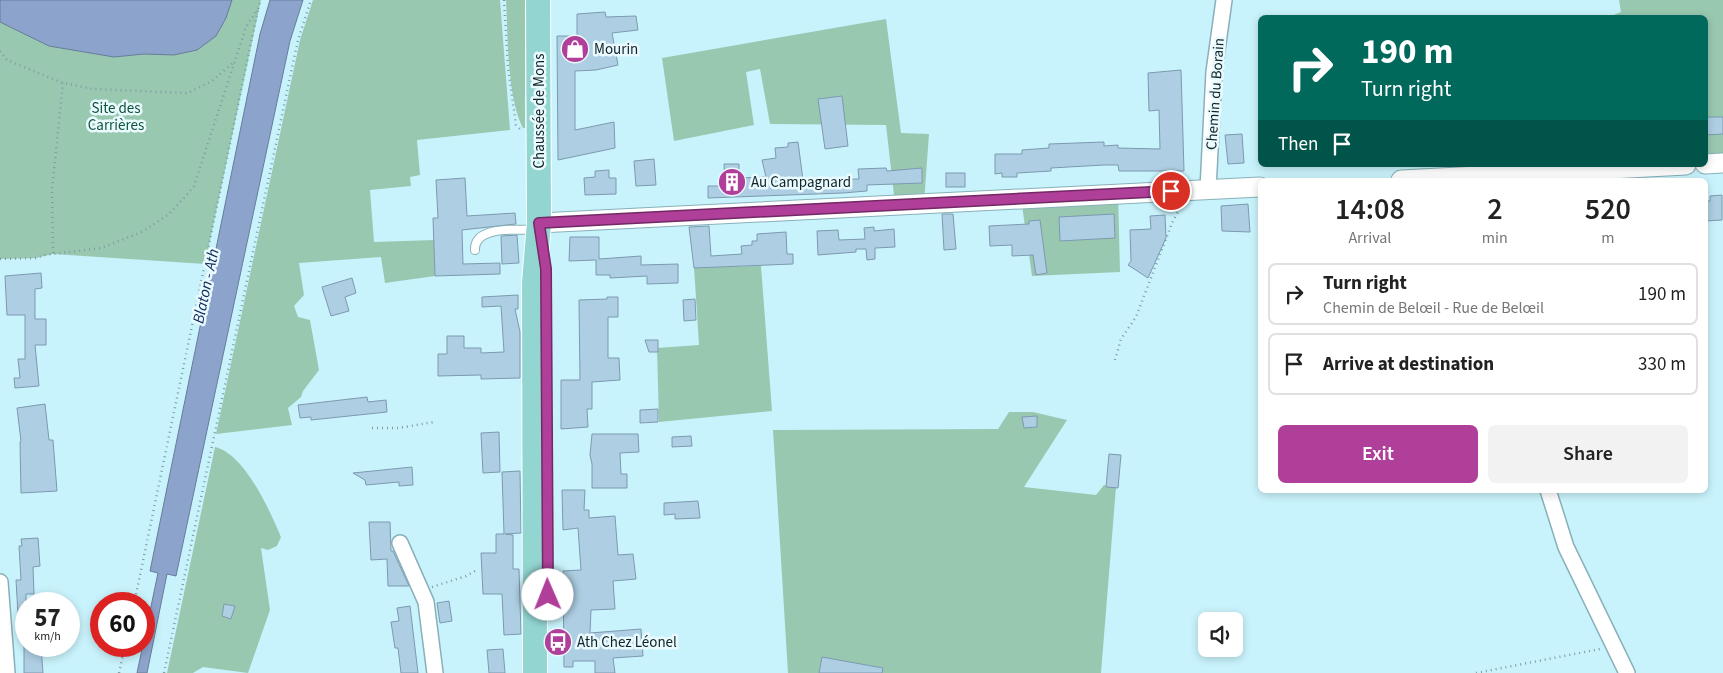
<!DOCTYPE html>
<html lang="en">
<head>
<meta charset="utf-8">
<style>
  :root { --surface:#fff; --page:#f2f2f2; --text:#222; --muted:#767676; --line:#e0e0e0; --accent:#b03f9a }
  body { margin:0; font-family:"Source Sans 3",sans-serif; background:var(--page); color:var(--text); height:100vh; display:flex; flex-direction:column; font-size:19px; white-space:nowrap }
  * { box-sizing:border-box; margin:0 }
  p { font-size:16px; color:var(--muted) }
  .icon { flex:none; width:28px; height:28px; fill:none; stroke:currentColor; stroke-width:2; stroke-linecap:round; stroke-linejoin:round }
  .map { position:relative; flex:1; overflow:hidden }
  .details { position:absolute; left:1258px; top:178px; width:450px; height:315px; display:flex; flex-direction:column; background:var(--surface); border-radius:8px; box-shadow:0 2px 8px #0003 }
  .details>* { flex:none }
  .guide { position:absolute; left:1258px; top:15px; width:450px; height:152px; border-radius:8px; box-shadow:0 2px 8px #0003; background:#00695c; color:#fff; overflow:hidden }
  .fabs { position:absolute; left:1198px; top:612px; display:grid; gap:10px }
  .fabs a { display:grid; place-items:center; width:45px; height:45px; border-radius:8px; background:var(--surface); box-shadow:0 2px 8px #0003; font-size:25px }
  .speed { position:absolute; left:15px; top:592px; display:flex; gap:10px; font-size:25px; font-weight:700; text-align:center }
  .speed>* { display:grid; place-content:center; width:65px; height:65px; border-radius:50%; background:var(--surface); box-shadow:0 2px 8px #0003; line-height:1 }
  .speed small { font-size:12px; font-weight:400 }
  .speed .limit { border:8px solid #d22; background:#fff; color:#111 }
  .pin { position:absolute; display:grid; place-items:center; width:42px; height:42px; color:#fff; margin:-21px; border:2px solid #fff; border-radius:50%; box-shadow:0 1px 5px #0007 }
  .me { position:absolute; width:55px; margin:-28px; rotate:359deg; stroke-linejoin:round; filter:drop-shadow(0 0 4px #0008) }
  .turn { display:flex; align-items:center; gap:18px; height:105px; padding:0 20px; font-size:22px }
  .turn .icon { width:65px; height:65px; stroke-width:2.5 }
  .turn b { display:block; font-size:35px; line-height:42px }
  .then { display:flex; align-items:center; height:48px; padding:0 20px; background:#0003; gap:10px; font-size:19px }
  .eta { display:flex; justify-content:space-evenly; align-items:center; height:85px; text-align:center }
  .eta b { font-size:30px; font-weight:600; line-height:35px }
  .button { display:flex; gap:10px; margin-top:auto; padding:10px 20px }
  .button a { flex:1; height:58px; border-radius:8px; background:var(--accent); color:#fff; font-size:20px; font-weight:600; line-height:58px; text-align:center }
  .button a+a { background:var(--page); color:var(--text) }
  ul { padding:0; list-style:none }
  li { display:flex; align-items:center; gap:15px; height:62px; margin:0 10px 8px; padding:0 10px; border:2px solid var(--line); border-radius:8px }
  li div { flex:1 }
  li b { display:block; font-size:19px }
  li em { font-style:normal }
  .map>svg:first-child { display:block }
  .green { fill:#99c8b1 }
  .water { fill:#8ca3cc; stroke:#677c9a }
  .building { fill:#aecee3; stroke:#7c9aaf }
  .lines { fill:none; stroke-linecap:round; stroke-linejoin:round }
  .service-casing { stroke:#88b0b9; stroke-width:10 }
  .minor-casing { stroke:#88b0b9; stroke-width:18 }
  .tertiary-casing { stroke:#88b0b9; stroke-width:21 }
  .primary-casing { stroke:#fff; stroke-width:26 }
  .path { stroke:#7d9ca3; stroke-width:2.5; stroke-dasharray:1 4; stroke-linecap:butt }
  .service { stroke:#fff; stroke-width:8 }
  .minor { stroke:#fff; stroke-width:15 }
  .tertiary { stroke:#fff; stroke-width:19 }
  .primary { stroke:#92d5d1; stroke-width:24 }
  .route-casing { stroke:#722964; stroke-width:12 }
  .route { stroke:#b03f9a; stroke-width:9 }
  .labels { text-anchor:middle; stroke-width:5; stroke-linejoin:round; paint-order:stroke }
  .poi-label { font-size:15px; fill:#112125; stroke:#eafbff; text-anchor:start }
  .street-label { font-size:15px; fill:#112125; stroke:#eafbff }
  .park-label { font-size:15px; fill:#0f533b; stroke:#eafbff }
  .water-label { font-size:16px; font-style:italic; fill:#0f285a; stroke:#eafbff }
</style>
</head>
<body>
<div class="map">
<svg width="1723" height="673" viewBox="0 0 1723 673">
  <rect width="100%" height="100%" fill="#c9f3fc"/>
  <g class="green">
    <path d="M 0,0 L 261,0 L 205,264 L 53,254 L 36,258 L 0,259 Z"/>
    <path d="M 313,0 L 500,0 L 510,130 L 417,140 L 420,175 L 410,177 L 411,186 L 370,190 L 374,242 L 434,240 L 435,276 L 385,283 L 381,257 L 299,263 L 304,295 L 294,306 L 298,317 L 310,320 L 319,370 L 303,391 L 301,397 L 288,408 L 292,425 L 216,434 L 300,40 Z"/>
    <path d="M 506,0 L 525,0 L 525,128 L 523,128 C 507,97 508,36 506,0 Z"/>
    <path d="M 1619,0 L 1723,0 L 1723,163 L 1705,164 L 1705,18 L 1606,18 L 1621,12 Z"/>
    <path d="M 886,19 L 901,133 L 929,134 L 924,203 L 895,204 L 886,125 L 770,124 L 760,69 L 746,72 L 754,125 L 674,141 L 662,58 Z"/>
    <path d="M 1118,193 L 1120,272 L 1032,276 L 1021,198 Z"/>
    <path d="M 761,266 L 772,411 L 659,422 L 657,348 L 699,345 L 694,267 Z"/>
    <path d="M 1009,412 L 1033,412 L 1067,420 L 1024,487 L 1096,495 L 1104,485 L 1116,487 L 1101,673 L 788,673 L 773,430 L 998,429 Z"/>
    <path d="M 215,447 C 245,454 270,511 281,537 L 277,546 L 268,550 L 261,548 L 270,610 L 248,673 L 203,667 L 193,673 L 167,673 Z"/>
  </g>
  <g class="water">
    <path d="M 0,0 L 232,0 L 226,18 L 216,36 L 197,50 L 174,55 L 144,54 L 114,57 L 49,46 L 0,22 Z"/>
    <path d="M 270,0 L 303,0 L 290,41 L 176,576 L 167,574 L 147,673 L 137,673 L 158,573 L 150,571 L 260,34 Z"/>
  </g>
  <g class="building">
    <path d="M 605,12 L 606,17 L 636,16 L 638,30 L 612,33 L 618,65 L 596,70 L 575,71 L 575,130 L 614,122 L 615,148 L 558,160 L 557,36 L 577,36 L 577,14 Z"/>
    <path d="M 1181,70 L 1184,171 L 1119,171 L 1118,165 L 1104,165 L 1051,168 L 1051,171 L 1017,173 L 1017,177 L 1002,177 L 1002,173 L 995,174 L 995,154 L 1022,154 L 1022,150 L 1049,148 L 1049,144 L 1104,142 L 1104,146 L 1118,145 L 1118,148 L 1160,149 L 1159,110 L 1149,111 L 1148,73 Z"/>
    <path d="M 842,96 L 848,146 L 825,149 L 818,99 Z"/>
    <path d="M 1705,117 L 1723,117 L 1723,134 L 1705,135 Z"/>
    <path d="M 1242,134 L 1244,163 L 1228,164 L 1225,135 Z"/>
    <path d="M 798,142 L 803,180 L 859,179 L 858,169 L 886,168 L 887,171 L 922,168 L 922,183 L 867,185 L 867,191 L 843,193 L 708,198 L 708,186 L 725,186 L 724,164 L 739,164 L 739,178 L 766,177 L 762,160 L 776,158 L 775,148 L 788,147 L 788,143 Z"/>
    <path d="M 654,159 L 656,185 L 636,186 L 634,161 Z"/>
    <path d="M 609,170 L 609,178 L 616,178 L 616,194 L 585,195 L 584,178 L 595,177 L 595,171 Z"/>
    <rect x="946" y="173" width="19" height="14"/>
    <path d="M 465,178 L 467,216 L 515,213 L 516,224 L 462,230 L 463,264 L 500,263 L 500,274 L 435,276 L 433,218 L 438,218 L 436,180 Z"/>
    <path d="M 1722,195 L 1722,220 L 1705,221 L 1705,201 L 1710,201 L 1710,196 Z"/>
    <path d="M 1248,204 L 1250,232 L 1222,231 L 1221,206 Z"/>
    <path d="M 942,214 L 953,214 L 956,249 L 944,250 Z"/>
    <path d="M 1114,214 L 1115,238 L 1060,241 L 1059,217 Z"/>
    <path d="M 1165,215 L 1166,238 L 1148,278 L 1128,265 L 1131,261 L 1130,230 L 1151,229 L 1150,216 Z"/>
    <path d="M 1040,220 L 1047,273 L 1036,275 L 1033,255 L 1012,256 L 1012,245 L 990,246 L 989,226 L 1029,224 L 1029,221 Z"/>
    <path d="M 709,226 L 711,256 L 742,254 L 741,246 L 752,245 L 752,241 L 757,241 L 757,234 L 786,232 L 787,254 L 793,254 L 793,264 L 694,268 L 689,227 Z"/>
    <path d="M 874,227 L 874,231 L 894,229 L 895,247 L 875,248 L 875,259 L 867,260 L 866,249 L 856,249 L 856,252 L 818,255 L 817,231 L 838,230 L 839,240 L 865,239 L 864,228 Z"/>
    <path d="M 517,235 L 519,263 L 502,264 L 501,236 Z"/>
    <path d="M 570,237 L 599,237 L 599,259 L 641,256 L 641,265 L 678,264 L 678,283 L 647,284 L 647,276 L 610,278 L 610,275 L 596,275 L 596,260 L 569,261 Z"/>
    <path d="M 41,273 L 42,288 L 35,289 L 35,319 L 46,319 L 46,345 L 35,345 L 39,386 L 15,388 L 14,378 L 20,378 L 18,359 L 25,359 L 25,315 L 7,315 L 5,276 Z"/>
    <path d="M 352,278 L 356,293 L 345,297 L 349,311 L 331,316 L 322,287 Z"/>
    <path d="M 518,295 L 518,309 L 515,309 L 520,332 L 520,378 L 481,379 L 481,375 L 438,376 L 438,354 L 447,354 L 447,336 L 464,336 L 464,348 L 481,348 L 481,353 L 504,352 L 501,306 L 482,307 L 482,297 Z"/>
    <path d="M 607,297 L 618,297 L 618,317 L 608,317 L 608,358 L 619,358 L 620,380 L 592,382 L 592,409 L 587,409 L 588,427 L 561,429 L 561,380 L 580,380 L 579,300 L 607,299 Z"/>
    <path d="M 695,299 L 696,320 L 684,321 L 683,300 Z"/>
    <path d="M 645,340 L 658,340 L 658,352 L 649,352 Z"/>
    <path d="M 367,397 L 368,402 L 386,400 L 387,412 L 311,420 L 311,417 L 300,418 L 298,405 Z"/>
    <path d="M 45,404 L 49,440 L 53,440 L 57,491 L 21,493 L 20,442 L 21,441 L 17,408 Z"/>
    <path d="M 658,409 L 658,422 L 640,423 L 640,410 Z"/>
    <path d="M 1037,416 L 1037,427 L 1024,428 L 1022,417 Z"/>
    <path d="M 499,432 L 500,472 L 483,473 L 481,433 Z"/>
    <path d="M 592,434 L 638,434 L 639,452 L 620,453 L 621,474 L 627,474 L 627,488 L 592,488 L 592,464 L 590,455 Z"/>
    <path d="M 691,436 L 692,446 L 672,447 L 672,437 Z"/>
    <path d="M 1109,454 L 1121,455 L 1118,488 L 1106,487 Z"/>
    <path d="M 412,467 L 413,485 L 399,486 L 399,482 L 366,485 L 365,480 L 353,473 Z"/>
    <path d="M 520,471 L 521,533 L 505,534 L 513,535 L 513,569 L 519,569 L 521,634 L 504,635 L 502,594 L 483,594 L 481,553 L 496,553 L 496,534 L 504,534 L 502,472 Z"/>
    <path d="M 562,490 L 585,490 L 584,510 L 589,510 L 589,518 L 615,516 L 618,555 L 633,554 L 636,579 L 613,581 L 615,609 L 591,610 L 590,633 L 641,629 L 643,656 L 613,658 L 615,673 L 595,673 L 595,661 L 573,661 L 573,667 L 564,667 L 563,571 L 581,570 L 578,528 L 563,530 Z"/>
    <path d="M 698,501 L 700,518 L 675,519 L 675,514 L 664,515 L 664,503 Z"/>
    <path d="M 369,522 L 390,522 L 391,551 L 393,551 L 409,586 L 388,586 L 387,559 L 371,560 Z"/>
    <path d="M 38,538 L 40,566 L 33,567 L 34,594 L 26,594 L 26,614 L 18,615 L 16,580 L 21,580 L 19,546 L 22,546 L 21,539 Z"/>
    <path d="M 449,601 L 452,621 L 440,623 L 437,603 Z"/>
    <path d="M 224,604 L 235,606 L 231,619 L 222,616 Z"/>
    <path d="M 410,606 L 418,673 L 401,673 L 398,648 L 395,648 L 391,622 L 399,621 L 397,608 Z"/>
    <path d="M 24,646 L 41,646 L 43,673 L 24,673 Z"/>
    <path d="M 503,649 L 505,673 L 489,673 L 487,650 Z"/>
    <path d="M 822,657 L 883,668 L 882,673 L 819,673 Z"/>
  </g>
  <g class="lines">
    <defs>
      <path id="service" d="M 475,250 C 474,225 518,230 536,230"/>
      <g id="minor">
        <path d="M 1208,189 L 1214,72 L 1224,0"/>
        <path d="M 1548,490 L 1566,547 L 1627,673"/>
        <path d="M 400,543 L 426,602 L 435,673"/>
        <path d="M 0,582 L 7,673"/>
      </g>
      <g id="tertiary">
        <path d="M 1705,164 L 1723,163"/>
        <path d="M 1401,180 L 1686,165"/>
        <path d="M 539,223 L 1260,187"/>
      </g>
      <path id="primary" d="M 535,673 L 534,283 L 539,223 L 538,0"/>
    </defs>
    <use href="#service" class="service-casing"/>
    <use href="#minor" class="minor-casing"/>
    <use href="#tertiary" class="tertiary-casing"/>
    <use href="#primary" class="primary-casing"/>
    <g class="path">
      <path d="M 504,0 L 508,67 L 516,125 L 520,129"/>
      <path d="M 0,51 L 7,60 L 26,68 L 63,83 L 93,89 L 188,93 L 212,81 L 234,62"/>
      <path d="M 53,253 L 52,189 L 63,83"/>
      <path d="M 0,259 L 36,258 L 44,255 L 101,248 L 142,232 L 169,214 L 184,198 L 194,186 L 246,27 L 258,9 L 261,0"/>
      <path d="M 1115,360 L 1121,339 L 1136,317 L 1172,223 L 1181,206"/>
      <path d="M 372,428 L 399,428 L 434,422"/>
      <path d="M 432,587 L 466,576 L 475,571"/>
      <path d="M 134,604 L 258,9"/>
      <path d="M 119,673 L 125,646"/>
      <path d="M 164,673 L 289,82 L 298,40 L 311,0"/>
      <path d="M 1476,673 L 1600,649"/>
    </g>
    <use href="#service" class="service"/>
    <use href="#minor" class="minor"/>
    <use href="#tertiary" class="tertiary"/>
    <use href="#primary" class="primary"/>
  </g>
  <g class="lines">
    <defs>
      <path id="route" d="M 548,595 L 546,269 L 539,223 L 1171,191"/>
    </defs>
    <use href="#route" class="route-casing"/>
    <use href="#route" class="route"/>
  </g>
  <defs>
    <symbol id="shop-disc" viewBox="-11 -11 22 22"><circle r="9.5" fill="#b03f9a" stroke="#eafbff"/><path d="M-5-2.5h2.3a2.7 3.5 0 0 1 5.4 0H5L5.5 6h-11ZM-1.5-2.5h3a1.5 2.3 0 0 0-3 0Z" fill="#fff"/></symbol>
    <symbol id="building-disc" viewBox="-11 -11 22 22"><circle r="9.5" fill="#b03f9a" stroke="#eafbff"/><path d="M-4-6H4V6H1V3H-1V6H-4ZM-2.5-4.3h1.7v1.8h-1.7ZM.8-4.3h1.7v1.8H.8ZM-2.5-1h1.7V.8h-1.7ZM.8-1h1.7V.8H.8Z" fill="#fff"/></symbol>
    <symbol id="bus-disc" viewBox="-11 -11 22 22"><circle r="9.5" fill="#b03f9a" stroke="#eafbff"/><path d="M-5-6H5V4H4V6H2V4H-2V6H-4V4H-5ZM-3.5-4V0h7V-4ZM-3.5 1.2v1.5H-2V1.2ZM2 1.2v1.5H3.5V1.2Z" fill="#fff"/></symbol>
  </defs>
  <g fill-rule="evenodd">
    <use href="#shop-disc" x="559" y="33" width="32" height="32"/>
    <use href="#building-disc" x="716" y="166" width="32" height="32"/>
    <use href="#bus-disc" x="542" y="626" width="32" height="32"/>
  </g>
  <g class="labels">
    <g class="poi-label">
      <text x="594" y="54">Mourin</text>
      <text x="751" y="187">Au Campagnard</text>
      <text x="577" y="647">Ath Chez Léonel</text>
    </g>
    <g class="street-label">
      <text transform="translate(1215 94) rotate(-86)" y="5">Chemin du Borain</text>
      <text transform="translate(539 111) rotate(-90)" y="5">Chaussée de Mons</text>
    </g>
    <g class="park-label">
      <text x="116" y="113">Site des<tspan x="116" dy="17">Carrières</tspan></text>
    </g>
    <g class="water-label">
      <text transform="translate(205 286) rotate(-78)" y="6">Blaton - Ath</text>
    </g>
  </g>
</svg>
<div class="fabs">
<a><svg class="icon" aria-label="sound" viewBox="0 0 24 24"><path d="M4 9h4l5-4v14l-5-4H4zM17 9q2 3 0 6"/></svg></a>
</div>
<div class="speed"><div>57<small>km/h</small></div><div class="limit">60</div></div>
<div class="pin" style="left:1171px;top:191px;background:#d93025"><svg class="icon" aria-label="arrive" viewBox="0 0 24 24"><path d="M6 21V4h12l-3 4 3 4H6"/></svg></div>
<svg class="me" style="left:548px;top:595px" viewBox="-20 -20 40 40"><circle r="19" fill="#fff"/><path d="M0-13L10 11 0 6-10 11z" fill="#b03f9a"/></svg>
<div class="guide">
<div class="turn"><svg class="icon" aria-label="right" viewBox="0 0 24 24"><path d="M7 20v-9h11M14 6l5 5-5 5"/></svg><div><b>190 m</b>Turn right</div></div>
<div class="then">Then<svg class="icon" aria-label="arrive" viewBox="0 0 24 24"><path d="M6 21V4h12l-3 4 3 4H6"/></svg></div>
</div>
<section class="details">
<div class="eta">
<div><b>14:08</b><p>Arrival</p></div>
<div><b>2</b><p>min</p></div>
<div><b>520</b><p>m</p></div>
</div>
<ul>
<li><svg class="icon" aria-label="right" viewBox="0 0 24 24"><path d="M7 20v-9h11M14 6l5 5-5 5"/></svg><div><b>Turn right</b><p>Chemin de Belœil - Rue de Belœil</p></div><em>190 m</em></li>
<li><svg class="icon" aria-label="arrive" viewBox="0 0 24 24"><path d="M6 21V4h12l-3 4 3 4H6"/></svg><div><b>Arrive at destination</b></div><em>330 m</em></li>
</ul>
<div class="button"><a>Exit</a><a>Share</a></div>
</section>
</div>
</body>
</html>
